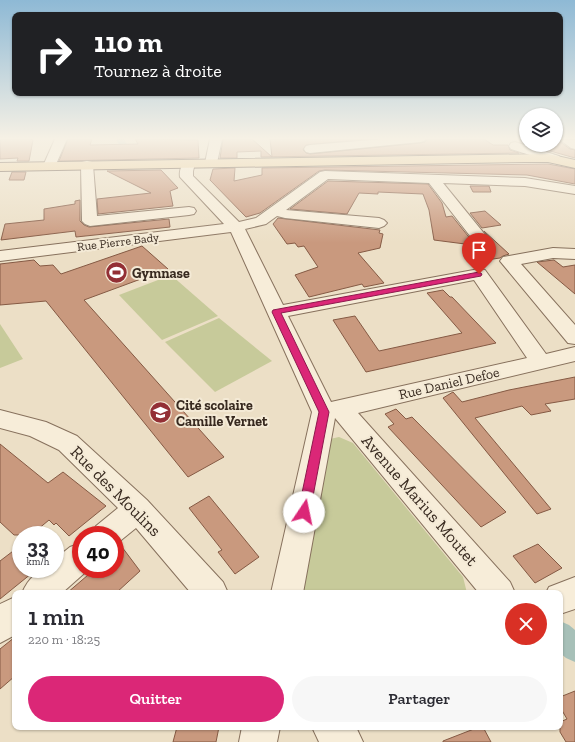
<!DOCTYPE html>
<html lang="fr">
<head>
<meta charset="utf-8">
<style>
  :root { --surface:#fff; --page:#f7f7f7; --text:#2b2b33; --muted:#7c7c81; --accent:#db2777 }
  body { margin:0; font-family:"Zilla Slab",serif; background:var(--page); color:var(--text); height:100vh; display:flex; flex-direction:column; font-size:15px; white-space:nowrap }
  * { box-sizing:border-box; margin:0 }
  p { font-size:13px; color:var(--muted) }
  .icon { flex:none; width:22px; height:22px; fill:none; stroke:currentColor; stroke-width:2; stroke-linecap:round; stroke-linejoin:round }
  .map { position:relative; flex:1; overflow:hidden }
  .details { position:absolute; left:12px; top:590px; width:551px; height:140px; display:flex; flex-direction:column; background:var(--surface); border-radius:8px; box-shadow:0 1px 3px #0004 }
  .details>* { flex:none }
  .guide { position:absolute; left:12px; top:12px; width:551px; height:84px; border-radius:8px; box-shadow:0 1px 3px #0004; background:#202124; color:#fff; overflow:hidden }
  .fabs { position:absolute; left:519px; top:108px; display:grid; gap:8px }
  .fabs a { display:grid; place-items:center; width:44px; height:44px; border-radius:50%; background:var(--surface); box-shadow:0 1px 3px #0004; font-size:20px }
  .speed { position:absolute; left:12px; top:526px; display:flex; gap:8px; font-size:20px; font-weight:700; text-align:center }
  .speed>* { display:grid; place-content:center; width:52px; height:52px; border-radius:50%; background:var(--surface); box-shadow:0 1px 3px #0004; line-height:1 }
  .speed small { font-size:10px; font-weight:400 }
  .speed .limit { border:6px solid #d22; background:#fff; color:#111 }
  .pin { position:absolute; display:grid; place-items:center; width:34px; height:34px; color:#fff; margin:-41px -17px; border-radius:50% 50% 50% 0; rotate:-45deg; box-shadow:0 0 4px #0007 }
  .pin .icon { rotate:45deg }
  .me { position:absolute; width:44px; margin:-22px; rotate:11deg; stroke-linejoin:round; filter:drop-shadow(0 0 3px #0008) }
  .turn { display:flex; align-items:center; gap:14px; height:84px; padding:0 16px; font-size:18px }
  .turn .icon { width:52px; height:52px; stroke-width:2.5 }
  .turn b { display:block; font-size:28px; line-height:34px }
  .round { display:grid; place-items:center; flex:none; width:42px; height:42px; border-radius:21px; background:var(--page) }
  .headline { display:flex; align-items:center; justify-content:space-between; height:68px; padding:0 16px }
  h1 { font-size:24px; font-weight:600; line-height:30px }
  .button { display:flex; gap:8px; margin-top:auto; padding:8px 16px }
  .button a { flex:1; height:46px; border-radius:24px; background:var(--accent); color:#fff; font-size:16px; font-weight:600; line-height:46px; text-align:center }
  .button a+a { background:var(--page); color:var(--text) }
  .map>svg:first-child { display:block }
  .green { fill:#c7ca9a }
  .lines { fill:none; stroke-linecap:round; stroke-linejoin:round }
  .canal { fill:#a7c0b8; fill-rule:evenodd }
  .building { fill:#c9997e; stroke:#855a44 }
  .minor-casing { stroke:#87715d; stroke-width:2 }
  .major-casing { stroke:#554031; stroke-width:2 }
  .minor { fill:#f7edd9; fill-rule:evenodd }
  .major { fill:#edd1a0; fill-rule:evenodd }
  .route { fill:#db2777; stroke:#8e194d }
  .labels { text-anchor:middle; stroke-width:4; stroke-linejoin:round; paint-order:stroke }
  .far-street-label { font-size:12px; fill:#382a20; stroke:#f4ead6 }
  .poi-label { font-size:14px; font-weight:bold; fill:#382a20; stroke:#f4ead6; text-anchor:start }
  .street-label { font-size:14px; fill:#382a20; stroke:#f4ead6 }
  .near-street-label { font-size:17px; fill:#382a20; stroke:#f4ead6 }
</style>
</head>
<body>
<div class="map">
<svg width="575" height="742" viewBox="0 0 575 742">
  <rect width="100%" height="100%" fill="#ecdfc6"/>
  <g class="green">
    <path d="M 171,275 L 218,316 L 162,340 L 119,295 Z"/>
    <path d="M 219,318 L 272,361 L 215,392 L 165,342 Z"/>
    <path d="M 0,324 L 23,359 L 0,368 Z"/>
    <path d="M 339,437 L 353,443 L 463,577 L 467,593 L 299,593 L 330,439 Z"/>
  </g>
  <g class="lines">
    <g class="canal">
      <path d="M 116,139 L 124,139 L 133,155 L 131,157 L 125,157 Z"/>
      <path d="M 560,621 L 569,625 L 575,630 L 575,662 L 566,658 L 560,653 Z"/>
    </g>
  </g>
  <g class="building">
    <path d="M 0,139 L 30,139 L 33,140 L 29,161 L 17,161 L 18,158 L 0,159 Z"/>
    <path d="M 68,139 L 92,139 L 90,145 L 138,144 L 135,139 L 198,140 L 199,158 L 59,161 Z"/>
    <path d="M 223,139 L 252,139 L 272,157 L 270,139 L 368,139 L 306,145 L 303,150 L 306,153 L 310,154 L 420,143 L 425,142 L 427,139 L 484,139 L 493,145 L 508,145 L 510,150 L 519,153 L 261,157 L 261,151 L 237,152 L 237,158 L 220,158 Z"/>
    <path d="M 556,139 L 570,149 L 575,150 L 575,158 L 529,145 L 556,145 Z"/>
    <path d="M 548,164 L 575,169 L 575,184 L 527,175 L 325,170 L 319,171 L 260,213 L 246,217 L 210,180 L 213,169 L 235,168 L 234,181 L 262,175 L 262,168 Z"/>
    <path d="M 161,170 L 178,188 L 170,191 L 173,206 L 98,214 L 97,199 L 151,193 L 107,171 Z"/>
    <path d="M 12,172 L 26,172 L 24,180 L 9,180 Z"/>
    <path d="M 328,181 L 428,184 L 442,203 L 446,217 L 452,216 L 476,246 L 483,248 L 489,246 L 492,243 L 484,231 L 509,254 L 503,256 L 500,258 L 479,261 L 465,244 L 434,240 L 429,210 L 423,194 L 378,192 L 378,194 L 359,193 L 347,214 L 290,209 Z"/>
    <path d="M 470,186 L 489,186 L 491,192 L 473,192 Z"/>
    <path d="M 80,200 L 80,221 L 84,225 L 89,227 L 169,219 L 170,227 L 76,237 L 75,231 L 1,240 L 5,224 L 44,220 L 44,209 L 75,204 L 75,201 Z"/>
    <path d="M 485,211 L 501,225 L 482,228 L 470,213 Z"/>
    <path d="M 278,218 L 380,230 L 379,233 L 383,234 L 380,248 L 358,253 L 384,283 L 364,287 L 362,284 L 309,297 L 295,275 L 318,267 L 304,246 L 298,247 L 295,243 L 287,244 L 273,224 Z"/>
    <path d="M 142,246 L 168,269 L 84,300 L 224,457 L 188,477 L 46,301 L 0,305 L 0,264 L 34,260 L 40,266 L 53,265 L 61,274 Z"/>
    <path d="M 554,260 L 563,267 L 575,265 L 575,294 L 537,262 Z"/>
    <path d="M 443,290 L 450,297 L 452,297 L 496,343 L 366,372 L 333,320 L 355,316 L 379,351 L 462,333 L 427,293 Z"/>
    <path d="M 575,377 L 575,399 L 545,404 L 551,411 L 531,415 L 522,406 L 475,418 L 551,509 L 537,514 L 443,398 L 453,392 L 462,402 L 509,390 Z"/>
    <path d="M 396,409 L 406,419 L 412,417 L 506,512 L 481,527 L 388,427 L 394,424 L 385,414 Z"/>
    <path d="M 0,444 L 48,483 L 63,472 L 106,506 L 69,536 L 56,523 L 54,525 L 49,520 L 31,535 L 14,535 L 0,522 Z"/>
    <path d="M 209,496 L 259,557 L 235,574 L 218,552 L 222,550 L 189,508 Z"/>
    <path d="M 119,543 L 140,571 L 116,593 L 67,593 L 95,569 L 115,569 L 115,546 Z"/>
    <path d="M 538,544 L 562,568 L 535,583 L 513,556 Z"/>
    <path d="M 21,545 L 21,569 L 37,569 L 0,599 L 0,561 Z"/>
    <path d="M 15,637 L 15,676 L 0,689 L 0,649 Z"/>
    <path d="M 575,691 L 575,742 L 566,742 L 560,732 L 560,722 L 567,719 L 560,707 L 560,697 Z"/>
    <path d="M 177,727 L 219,727 L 216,742 L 173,742 Z"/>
    <path d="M 479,727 L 483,727 L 491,742 L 443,742 L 443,741 Z"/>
  </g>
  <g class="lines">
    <defs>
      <g id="minor">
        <path d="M 55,139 L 67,139 L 54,169 L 44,169 L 43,166 Z"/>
        <path d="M 210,139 L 222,139 L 217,163 L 215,166 L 207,166 L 205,163 Z"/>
        <path d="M 384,139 L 426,139 L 424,141 L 420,142 L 310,153 L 306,152 L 304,149 L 306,146 L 310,145 Z"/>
        <path d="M 559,139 L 575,140 L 575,149 L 571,148 Z"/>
        <path d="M 515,142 L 559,156 L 561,159 L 559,162 L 555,163 L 511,149 L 509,146 L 511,143 Z"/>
        <path d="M 189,160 L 194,161 L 195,164 L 193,171 L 193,176 L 239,222 L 256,218 L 320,172 L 325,171 L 525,178 L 575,186 L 575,194 L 525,186 L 443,183 L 491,242 L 489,245 L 483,247 L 477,245 L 429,183 L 328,179 L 286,210 L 379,218 L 384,220 L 387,223 L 384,226 L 379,228 L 285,218 L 277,216 L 266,224 L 245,229 L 283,305 L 479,269 L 485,270 L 546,354 L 575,347 L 575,361 L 358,413 L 510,582 L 515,593 L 479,593 L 335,418 L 303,593 L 271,593 L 312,412 L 231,232 L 0,261 L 0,251 L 224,224 L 180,177 C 179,171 181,167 184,161 ZM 474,280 L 527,358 L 331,402 L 288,316 Z"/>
        <path d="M 87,161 L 92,162 L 93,165 L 97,216 L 189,207 L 194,208 L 196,211 L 194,214 L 189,215 L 90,226 L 85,224 L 82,221 L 81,165 L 82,162 Z"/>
        <path d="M 553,248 L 575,249 L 575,259 L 553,258 L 521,264 L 575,325 L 575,344 L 568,343 L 500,261 L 503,257 L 509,256 Z"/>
        <path d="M 0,410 L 46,422 L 77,436 L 147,500 L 223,582 L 228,593 L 191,593 L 136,528 L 115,545 L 115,535 L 91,535 L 96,526 L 118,508 L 59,450 L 30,436 L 0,428 Z"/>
        <path d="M 81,543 L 81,569 L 89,569 L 62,593 L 22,593 C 29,577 38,569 55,569 L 55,559 L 70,547 Z"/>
        <path d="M 575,577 L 575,609 L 560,614 L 560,593 L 546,593 L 549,587 Z"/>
        <path d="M 15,597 L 15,635 L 0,643 L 0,604 Z"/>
        <path d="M 242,727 L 280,727 L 277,742 L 239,742 Z"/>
        <path d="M 312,727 L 356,727 L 363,742 L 319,742 Z"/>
      </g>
      <path id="major" d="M 548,154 L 575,160 L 575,168 L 548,162 L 525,162 L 0,171 L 0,163 Z"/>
    </defs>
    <use href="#minor" class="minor-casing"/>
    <use href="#major" class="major-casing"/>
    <use href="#minor" class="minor"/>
    <use href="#major" class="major"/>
  </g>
  <linearGradient id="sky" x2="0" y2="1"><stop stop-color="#8eb9d5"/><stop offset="0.57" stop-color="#f6f1e5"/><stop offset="1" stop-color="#f6f1e5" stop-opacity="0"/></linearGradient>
  <rect width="575" height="243" fill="url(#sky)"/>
  <path class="route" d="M 479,272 L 482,274 L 481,276 L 281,313 L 329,412 L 310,512 L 308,515 L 304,517 L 300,515 L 298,512 L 319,412 L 272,312 L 273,310 Z"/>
  <defs>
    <symbol id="stadium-disc" viewBox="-11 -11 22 22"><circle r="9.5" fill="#932f35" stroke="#f4ead6"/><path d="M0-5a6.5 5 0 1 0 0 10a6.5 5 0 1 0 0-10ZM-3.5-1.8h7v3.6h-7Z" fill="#fff"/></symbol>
    <symbol id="school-disc" viewBox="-11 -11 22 22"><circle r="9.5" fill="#932f35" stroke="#f4ead6"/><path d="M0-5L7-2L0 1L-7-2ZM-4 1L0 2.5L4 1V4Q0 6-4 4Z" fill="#fff"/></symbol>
  </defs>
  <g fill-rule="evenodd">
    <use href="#stadium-disc" x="104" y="260" width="25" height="25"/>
    <use href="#school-disc" x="148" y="400" width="25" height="25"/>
  </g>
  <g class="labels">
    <g class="far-street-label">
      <text transform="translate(118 242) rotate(-7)" y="4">Rue Pierre Bady</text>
    </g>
    <g class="poi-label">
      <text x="132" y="278">Gymnase</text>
      <text x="176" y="410">Cité scolaire<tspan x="176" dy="16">Camille Vernet</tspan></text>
    </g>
    <g class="street-label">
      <text transform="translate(449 383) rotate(-13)" y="5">Rue Daniel Defoe</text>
    </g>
    <g class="near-street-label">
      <text transform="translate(116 491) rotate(45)" y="6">Rue des Moulins</text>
      <text transform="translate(420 500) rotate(49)" y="6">Avenue Marius Moutet</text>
    </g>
  </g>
</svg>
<div class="fabs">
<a><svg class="icon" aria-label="layers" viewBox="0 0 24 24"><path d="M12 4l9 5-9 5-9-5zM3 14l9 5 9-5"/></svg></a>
</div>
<div class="speed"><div>33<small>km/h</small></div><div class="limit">40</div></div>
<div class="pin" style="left:479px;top:274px;background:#d93025"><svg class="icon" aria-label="arrive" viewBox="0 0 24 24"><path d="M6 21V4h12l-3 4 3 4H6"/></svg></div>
<svg class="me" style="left:304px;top:512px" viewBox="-20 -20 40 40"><circle r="19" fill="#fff"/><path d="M0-13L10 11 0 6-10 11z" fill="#db2777"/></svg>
<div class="guide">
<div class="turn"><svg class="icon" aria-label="right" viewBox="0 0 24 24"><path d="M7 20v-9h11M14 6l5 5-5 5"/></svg><div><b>110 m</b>Tournez à droite</div></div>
</div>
<section class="details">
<div class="headline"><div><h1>1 min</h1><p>220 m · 18:25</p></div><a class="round" style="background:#d93025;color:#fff"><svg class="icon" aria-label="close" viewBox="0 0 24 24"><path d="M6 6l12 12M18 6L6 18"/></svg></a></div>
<div class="button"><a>Quitter</a><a>Partager</a></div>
</section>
</div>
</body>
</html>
